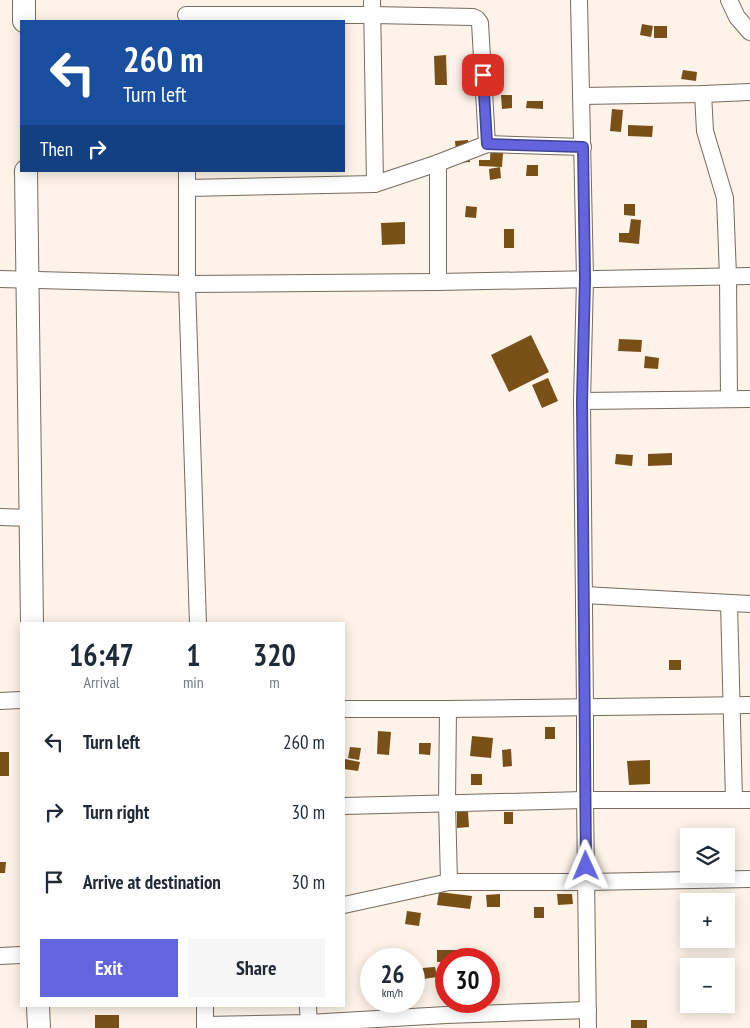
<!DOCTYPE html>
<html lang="en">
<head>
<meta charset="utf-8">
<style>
  :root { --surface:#fff; --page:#f6f6f7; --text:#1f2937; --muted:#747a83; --accent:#6465de }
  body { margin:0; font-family:"PT Sans Narrow",sans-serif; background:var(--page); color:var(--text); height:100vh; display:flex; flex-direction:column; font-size:19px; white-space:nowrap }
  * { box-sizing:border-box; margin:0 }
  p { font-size:16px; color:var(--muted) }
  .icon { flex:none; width:28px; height:28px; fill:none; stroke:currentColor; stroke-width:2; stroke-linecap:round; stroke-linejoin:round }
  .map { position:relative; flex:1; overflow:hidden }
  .drawer { position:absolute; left:20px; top:622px; width:325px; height:385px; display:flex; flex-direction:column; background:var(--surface); border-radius:0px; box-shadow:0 2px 12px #0003 }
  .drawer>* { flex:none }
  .hud { position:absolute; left:20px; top:20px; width:325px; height:152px; border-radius:0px; box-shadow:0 2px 12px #0003; background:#1a4fa0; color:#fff; overflow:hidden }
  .tools { position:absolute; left:680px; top:828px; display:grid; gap:10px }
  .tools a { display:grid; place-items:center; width:55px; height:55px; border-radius:0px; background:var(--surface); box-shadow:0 2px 12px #0003; font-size:25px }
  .speed { position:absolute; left:360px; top:948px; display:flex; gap:10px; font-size:25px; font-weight:700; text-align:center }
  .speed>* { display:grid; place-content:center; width:65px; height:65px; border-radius:50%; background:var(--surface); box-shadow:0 2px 12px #0003; line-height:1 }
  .speed small { font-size:12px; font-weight:400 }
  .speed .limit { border:8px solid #d22; background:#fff; color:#111 }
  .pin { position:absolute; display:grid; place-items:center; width:42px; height:42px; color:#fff; margin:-21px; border-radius:10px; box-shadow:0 2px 8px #0006 }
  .me { position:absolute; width:55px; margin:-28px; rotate:359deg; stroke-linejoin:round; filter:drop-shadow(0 0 4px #0008) }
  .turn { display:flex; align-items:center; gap:18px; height:105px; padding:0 20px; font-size:22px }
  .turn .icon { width:65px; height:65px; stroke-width:2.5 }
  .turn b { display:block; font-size:35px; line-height:42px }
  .then { display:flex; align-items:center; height:48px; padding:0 20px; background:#0003; gap:10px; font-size:19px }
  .eta { display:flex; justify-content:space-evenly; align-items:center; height:85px; text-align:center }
  .eta b { font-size:30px; font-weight:700; line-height:35px }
  .primary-button { display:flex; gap:10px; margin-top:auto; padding:10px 20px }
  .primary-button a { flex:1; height:58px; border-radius:0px; background:var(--accent); color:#fff; font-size:20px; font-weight:700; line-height:58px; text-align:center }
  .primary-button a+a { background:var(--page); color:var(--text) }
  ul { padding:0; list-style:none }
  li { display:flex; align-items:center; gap:15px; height:70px; padding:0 20px }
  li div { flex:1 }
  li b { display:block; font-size:19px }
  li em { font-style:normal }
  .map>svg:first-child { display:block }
  .building { fill:#7a5019 }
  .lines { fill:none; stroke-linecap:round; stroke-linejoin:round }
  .street-casing { stroke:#766b5f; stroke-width:18 }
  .secondary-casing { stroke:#766b5f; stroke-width:24 }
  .street { stroke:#fff; stroke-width:16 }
  .secondary { stroke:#fff; stroke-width:22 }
  .route-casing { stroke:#414290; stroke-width:12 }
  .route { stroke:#6465de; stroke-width:9 }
</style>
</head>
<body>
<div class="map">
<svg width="750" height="1028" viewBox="0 0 750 1028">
  <rect width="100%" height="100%" fill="#fdf3e8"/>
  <g class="building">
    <path d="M 642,24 L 653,26 L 651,37 L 640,35 Z"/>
    <rect x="654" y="26" width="13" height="12"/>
    <path d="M 446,55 L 447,85 L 435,85 L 434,56 Z"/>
    <path d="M 683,70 L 697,72 L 696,81 L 681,79 Z"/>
    <path d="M 501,95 L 512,95 L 512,108 L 502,109 Z"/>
    <path d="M 527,101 L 543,101 L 543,109 L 526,108 Z"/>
    <path d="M 612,109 L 623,110 L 621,132 L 610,131 Z"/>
    <path d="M 628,125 L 653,126 L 652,137 L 628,136 Z"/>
    <path d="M 491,138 L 504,138 L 502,167 L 479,166 L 479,160 L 490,160 Z"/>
    <path d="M 468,140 L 470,162 L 457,163 L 455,141 Z"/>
    <path d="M 527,165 L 538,165 L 538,176 L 526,176 Z"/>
    <path d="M 500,167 L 501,178 L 490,180 L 489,169 Z"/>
    <path d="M 624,204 L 635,204 L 635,216 L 624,215 Z"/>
    <path d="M 466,206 L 477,207 L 476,218 L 465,217 Z"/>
    <path d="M 631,219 L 641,220 L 639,244 L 619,242 L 619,233 L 629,233 Z"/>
    <path d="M 405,222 L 405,244 L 382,245 L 381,223 Z"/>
    <rect x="504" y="229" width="10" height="19"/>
    <path d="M 531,335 L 549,372 L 509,392 L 491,355 Z"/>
    <path d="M 619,339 L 642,340 L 641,352 L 618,351 Z"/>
    <path d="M 645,356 L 659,358 L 658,369 L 644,368 Z"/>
    <path d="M 548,378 L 558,401 L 542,408 L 532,385 Z"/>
    <path d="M 672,453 L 672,465 L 648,466 L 648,454 Z"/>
    <path d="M 616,454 L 633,455 L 632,466 L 615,464 Z"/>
    <rect x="669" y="660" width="12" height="10"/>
    <rect x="545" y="727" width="10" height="12"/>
    <path d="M 378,731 L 391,732 L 389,755 L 377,754 Z"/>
    <path d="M 472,736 L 493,738 L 491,758 L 470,756 Z"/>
    <path d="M 419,743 L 431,743 L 430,755 L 419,754 Z"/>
    <path d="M 350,747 L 361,748 L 359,760 L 348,758 Z"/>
    <path d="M 511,749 L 512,766 L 503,767 L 502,750 Z"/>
    <rect x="0" y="752" width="9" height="24"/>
    <path d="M 345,759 L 360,762 L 358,771 L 344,769 Z"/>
    <path d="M 650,760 L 650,784 L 629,785 L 627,761 Z"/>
    <rect x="471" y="774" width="11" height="11"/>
    <path d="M 457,812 L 468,812 L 469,827 L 457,828 Z"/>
    <rect x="504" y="812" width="9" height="12"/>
    <path d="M 0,862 L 6,862 L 5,873 L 0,873 Z"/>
    <path d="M 439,892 L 472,896 L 470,909 L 437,905 Z"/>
    <path d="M 500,894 L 500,907 L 487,907 L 486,895 Z"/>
    <path d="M 557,894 L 572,894 L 573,904 L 558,905 Z"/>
    <rect x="534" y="907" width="10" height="11"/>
    <path d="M 407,911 L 421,913 L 419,926 L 405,924 Z"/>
    <path d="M 437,950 L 459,950 L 459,959 L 446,959 L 446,962 L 437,962 Z"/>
    <path d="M 419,963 L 422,977 L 414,979 L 414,964 Z"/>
    <path d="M 687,963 L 700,964 L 700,966 L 689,966 L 689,974 L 687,974 Z"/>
    <path d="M 435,967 L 437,977 L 423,979 L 422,968 Z"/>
    <rect x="95" y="1015" width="24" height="13"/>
    <rect x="631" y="1020" width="16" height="8"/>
  </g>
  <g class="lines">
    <defs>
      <g id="street">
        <path d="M 372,0 L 375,184"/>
        <path d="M 579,0 L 585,279 L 582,401 L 585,707 L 585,800 L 588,1028"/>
        <path d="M 729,0 L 737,17 L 750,32"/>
        <path d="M 186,15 L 372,15 L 473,17 L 477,19 L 480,23 L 487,144"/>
        <path d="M 703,94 L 705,131 L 725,198 L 728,276 L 729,399"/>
        <path d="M 581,96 L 703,94 L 750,92"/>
        <path d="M 438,163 L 438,282"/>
        <path d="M 187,171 L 187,284 L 198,624"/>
        <path d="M 187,188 L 375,184 L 438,163 L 487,144 L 583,147"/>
        <path d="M 0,279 L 187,284 L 438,282 L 750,276"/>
        <path d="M 582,401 L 750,399"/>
        <path d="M 0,517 L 31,518"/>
        <path d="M 584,595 L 750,604"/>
        <path d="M 729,603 L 734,800"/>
        <path d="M 0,701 L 21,700"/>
        <path d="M 344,709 L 448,709 L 750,705"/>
        <path d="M 448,709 L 447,803 L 449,882"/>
        <path d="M 344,806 L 585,800 L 750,800"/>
        <path d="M 344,905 L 449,882 L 587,882 L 750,879"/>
        <path d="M 0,956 L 21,955"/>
        <path d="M 205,1006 L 205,1028"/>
        <path d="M 308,1006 L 309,1028"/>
        <path d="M 205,1025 L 308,1023 L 446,1015 L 588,1010"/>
      </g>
      <g id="secondary">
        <path d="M 24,0 L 24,21"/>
        <path d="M 26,171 L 32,624"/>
        <path d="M 38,1006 L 39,1028"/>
      </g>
    </defs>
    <use href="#street" class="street-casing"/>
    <use href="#secondary" class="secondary-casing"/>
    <use href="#street" class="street"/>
    <use href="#secondary" class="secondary"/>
  </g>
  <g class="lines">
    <defs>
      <path id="route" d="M 483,75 L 487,144 L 583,147 L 585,279 L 582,401 L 586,866"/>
    </defs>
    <use href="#route" class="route-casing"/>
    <use href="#route" class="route"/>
  </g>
</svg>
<div class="tools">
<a><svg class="icon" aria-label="layers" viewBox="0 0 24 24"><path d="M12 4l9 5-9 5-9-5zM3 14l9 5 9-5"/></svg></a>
<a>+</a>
<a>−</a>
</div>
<div class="speed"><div>26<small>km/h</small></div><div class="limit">30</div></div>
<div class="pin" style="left:483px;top:75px;background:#d93025"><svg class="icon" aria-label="arrive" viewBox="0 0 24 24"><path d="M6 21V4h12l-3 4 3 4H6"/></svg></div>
<svg class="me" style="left:586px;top:866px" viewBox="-20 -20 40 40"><path d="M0-17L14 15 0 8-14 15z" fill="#6465de" stroke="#fff" stroke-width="4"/></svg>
<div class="hud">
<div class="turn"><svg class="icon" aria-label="left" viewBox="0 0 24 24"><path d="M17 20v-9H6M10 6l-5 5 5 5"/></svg><div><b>260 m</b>Turn left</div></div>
<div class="then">Then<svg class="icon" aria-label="right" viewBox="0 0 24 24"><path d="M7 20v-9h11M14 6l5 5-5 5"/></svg></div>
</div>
<section class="drawer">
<div class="eta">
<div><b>16:47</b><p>Arrival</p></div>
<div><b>1</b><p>min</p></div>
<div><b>320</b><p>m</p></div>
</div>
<ul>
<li><svg class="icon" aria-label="left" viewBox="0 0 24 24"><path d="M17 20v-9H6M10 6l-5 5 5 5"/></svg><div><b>Turn left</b></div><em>260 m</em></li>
<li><svg class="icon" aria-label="right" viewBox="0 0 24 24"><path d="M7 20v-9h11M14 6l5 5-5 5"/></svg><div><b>Turn right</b></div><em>30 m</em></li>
<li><svg class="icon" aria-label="arrive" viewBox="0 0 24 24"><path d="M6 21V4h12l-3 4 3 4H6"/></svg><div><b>Arrive at destination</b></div><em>30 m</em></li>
</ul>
<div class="primary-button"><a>Exit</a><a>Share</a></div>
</section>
</div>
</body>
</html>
